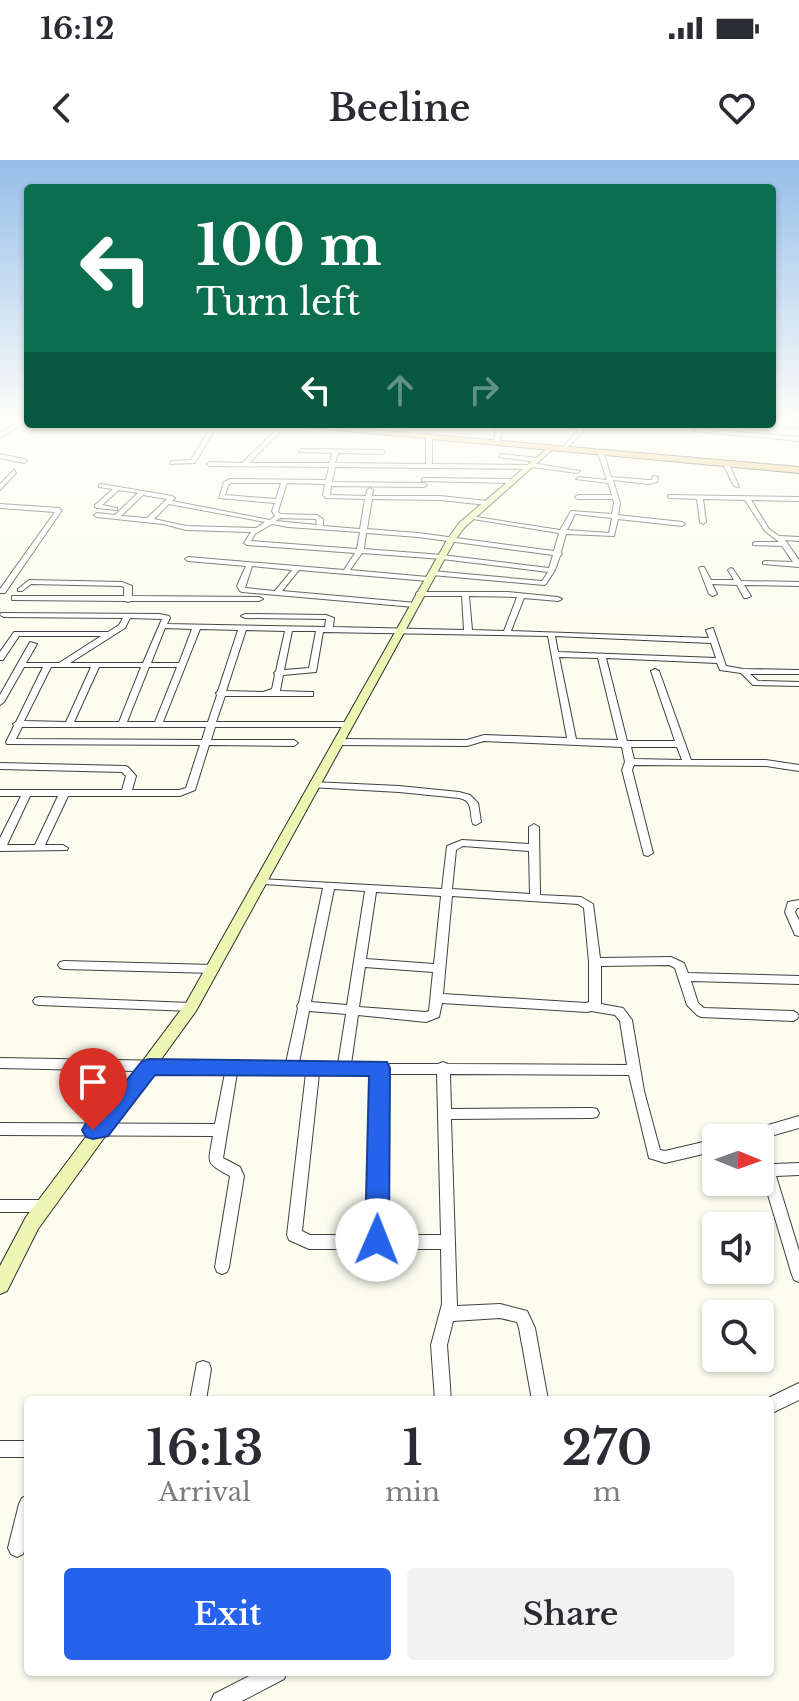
<!DOCTYPE html>
<html lang="en">
<head>
<meta charset="utf-8">
<style>
  :root { --surface:#fff; --page:#f2f2f3; --text:#2b2b33; --muted:#7c7c81; --accent:#2563eb }
  body { margin:0; font-family:"Libre Baskerville",serif; background:var(--page); color:var(--text); height:100vh; display:flex; flex-direction:column; font-size:30px; white-space:nowrap }
  * { box-sizing:border-box; margin:0 }
  p { font-size:26px; color:var(--muted) }
  .icon { flex:none; width:44px; height:44px; fill:none; stroke:currentColor; stroke-width:2; stroke-linecap:round; stroke-linejoin:round }
  .map { position:relative; flex:1; overflow:hidden }
  .sheet { position:absolute; left:24px; top:1236px; width:750px; height:280px; display:flex; flex-direction:column; background:var(--surface); border-radius:8px; box-shadow:0 2px 6px #0004 }
  .sheet>* { flex:none }
  .banner { position:absolute; left:24px; top:24px; width:752px; height:244px; border-radius:8px; box-shadow:0 2px 6px #0004; background:#0b6e4f; color:#fff; overflow:hidden }
  .needle { width:52px; rotate:91deg }
  .tools { position:absolute; left:702px; top:964px; display:grid; gap:16px }
  .tools a { display:grid; place-items:center; width:72px; height:72px; border-radius:8px; background:var(--surface); box-shadow:0 2px 6px #0004; font-size:40px }
  .pin { position:absolute; display:grid; place-items:center; width:68px; height:68px; color:#fff; margin:-82px -34px; border-radius:50% 50% 50% 0; rotate:-45deg; box-shadow:0 0 8px #0007 }
  .pin .icon { rotate:45deg }
  .me { position:absolute; width:88px; margin:-44px; rotate:1deg; stroke-linejoin:round; filter:drop-shadow(0 0 6px #0008) }
  .turn { display:flex; align-items:center; gap:28px; height:168px; padding:0 40px; font-size:36px }
  .turn .icon { width:104px; height:104px; stroke-width:2.5 }
  .turn b { display:block; font-size:56px; line-height:68px }
  .lanes { display:flex; align-items:center; height:76px; padding:0 40px; background:#0003; justify-content:center; gap:40px; direction:ltr }
  .lanes .off { opacity:.35 }
  .eta { display:flex; justify-content:space-evenly; align-items:center; height:136px; text-align:center }
  .eta b { font-size:48px; font-weight:600; line-height:56px }
  .button { display:flex; gap:16px; margin-top:auto; padding:16px 40px }
  .button a { flex:1; height:92px; border-radius:8px; background:var(--accent); color:#fff; font-size:32px; font-weight:600; line-height:92px; text-align:center }
  .button a+a { background:var(--page); color:var(--text) }
  .status { display:flex; justify-content:space-between; align-items:center; height:56px; padding:0 40px; background:var(--surface); direction:ltr }
  .status svg { height:22px; fill:currentColor }
  header { display:flex; justify-content:space-between; align-items:center; height:104px; padding:0 40px; background:var(--surface); font-size:36px; font-weight:600 }
  .map>svg:first-child { display:block }
  .lines { fill:none; stroke-linecap:round; stroke-linejoin:round }
  .street-casing { stroke:#404040; stroke-width:2 }
  .secondary-casing { stroke:#2f2f2f; stroke-width:2 }
  .highway-casing { stroke:#1e1e1e; stroke-width:2 }
  .street { fill:#fff; fill-rule:evenodd }
  .secondary { fill:#ecf5b2; fill-rule:evenodd }
  .highway { fill:#e2be68; fill-rule:evenodd }
  .route { fill:#2563eb; stroke:#184099; stroke-width:2 }
</style>
</head>
<body>
<div class="status"><b>16:12</b><svg viewBox="0 0 49 12"><path d="M0 12V9h3v3zM5 12V6h3v6zM10 12V3h3v9zM15 12V0h3v12zM26 1h20v11H26zM47 4h2v5h-2z"/></svg></div>
<header><svg class="icon" aria-label="back" viewBox="0 0 24 24"><path d="M15 5l-7 7 7 7"/></svg>Beeline<svg class="icon" aria-label="heart" viewBox="0 0 24 24"><path d="M12 20l-8-8c-3-5 5-10 8-4 3-6 11-1 8 4z"/></svg></header>
<div class="map">
<svg width="799" height="1541" viewBox="0 0 799 1541">
  <rect width="100%" height="100%" fill="#fcfdef"/>
  <g class="lines">
    <defs>
      <g id="street">
        <path d="M 26,259 L 28,259 L 28,262 L 0,277 L 0,273 Z"/>
        <path d="M 772,262 L 799,264 L 799,268 L 770,265 Z"/>
        <path d="M 217,264 L 223,264 L 213,272 L 195,303 L 170,304 L 172,301 L 191,300 L 209,270 Z"/>
        <path d="M 282,264 L 287,265 L 249,303 L 330,303 L 332,293 L 299,292 L 301,289 L 382,290 L 385,292 L 382,294 L 338,293 L 335,303 L 426,304 L 426,277 L 429,275 L 432,277 L 432,304 L 529,305 L 532,303 L 580,311 L 577,313 L 532,307 L 529,309 L 335,307 L 332,322 L 424,323 L 427,325 L 424,327 L 331,326 L 330,335 L 366,336 L 367,330 L 370,328 L 373,330 L 372,336 L 440,336 L 487,341 L 490,343 L 487,345 L 440,340 L 372,339 L 367,369 L 418,373 L 554,391 L 559,373 L 467,358 L 470,356 L 560,370 L 571,351 L 612,354 L 614,343 L 613,339 L 578,339 L 575,337 L 578,335 L 612,335 L 608,323 L 576,319 L 579,317 L 607,320 L 598,293 L 601,291 L 604,293 L 611,317 L 649,320 L 652,320 L 653,316 L 658,317 L 657,322 L 649,324 L 613,320 L 620,343 L 618,355 L 682,362 L 685,364 L 682,366 L 618,359 L 614,376 L 566,374 L 561,392 L 562,394 L 560,396 L 555,410 L 546,424 L 544,425 L 432,415 L 429,413 L 432,411 L 542,421 L 548,412 L 442,399 L 362,393 L 350,410 L 428,417 L 431,419 L 428,421 L 299,410 L 282,431 L 417,443 L 417,447 L 414,447 L 242,432 L 240,431 L 237,426 L 246,406 L 188,401 L 185,399 L 188,397 L 344,410 L 355,393 L 247,385 L 244,383 L 251,372 L 186,370 L 163,364 L 97,357 L 94,355 L 97,353 L 115,355 L 138,333 L 119,330 L 102,345 L 117,348 L 117,350 L 97,348 L 95,347 L 95,345 L 113,329 L 99,327 L 99,325 L 101,324 L 172,336 L 175,338 L 172,341 L 270,360 L 275,356 L 272,351 L 275,343 L 219,338 L 224,322 L 230,319 L 326,320 L 329,307 L 210,306 L 207,304 L 210,302 L 242,303 ZM 231,323 L 281,323 L 276,339 L 225,335 L 229,324 ZM 287,323 L 325,324 L 323,335 L 326,338 L 365,339 L 360,369 L 323,366 L 323,359 L 317,355 L 280,354 L 278,351 ZM 143,335 L 167,339 L 147,358 L 121,356 ZM 169,344 L 265,362 L 256,368 L 186,366 L 154,359 ZM 575,354 L 612,358 L 609,373 L 567,370 ZM 280,358 L 316,359 L 317,365 L 276,361 ZM 272,364 L 288,367 L 360,372 L 357,389 L 251,381 L 255,374 ZM 366,373 L 418,377 L 553,395 L 549,408 L 442,395 L 364,389 ZM 252,406 L 292,410 L 275,431 L 245,428 Z"/>
        <path d="M 412,264 L 418,264 L 417,274 L 414,276 L 411,274 Z"/>
        <path d="M 497,264 L 503,264 L 500,281 L 497,283 L 494,281 Z"/>
        <path d="M 545,264 L 582,266 L 585,264 L 588,266 L 564,291 L 562,288 L 579,269 Z"/>
        <path d="M 695,268 L 799,277 L 799,281 L 693,271 Z"/>
        <path d="M 0,294 L 24,299 L 27,301 L 24,303 L 0,298 Z"/>
        <path d="M 501,294 L 538,298 L 541,300 L 538,302 L 499,297 Z"/>
        <path d="M 726,302 L 729,304 L 739,327 L 734,326 L 723,304 Z"/>
        <path d="M 14,310 L 16,313 L 0,330 L 0,324 Z"/>
        <path d="M 424,318 L 513,319 L 516,321 L 513,323 L 422,321 L 422,319 Z"/>
        <path d="M 668,335 L 799,337 L 799,341 L 751,340 L 769,369 L 779,376 L 799,377 L 799,381 L 785,380 L 799,400 L 799,407 L 763,404 L 763,402 L 765,401 L 793,402 L 782,386 L 753,385 L 753,383 L 755,382 L 779,382 L 765,371 L 745,340 L 703,339 L 706,362 L 703,364 L 700,362 L 697,339 L 670,338 L 668,337 Z"/>
        <path d="M 0,344 L 59,348 L 62,350 L 5,433 L 0,433 L 0,429 L 55,352 L 0,348 Z"/>
        <path d="M 700,407 L 704,407 L 711,420 L 734,420 L 728,410 L 731,408 L 733,409 L 741,421 L 799,422 L 799,426 L 744,425 L 751,436 L 747,438 L 744,438 L 737,425 L 712,424 L 717,434 L 713,436 L 709,434 L 699,408 Z"/>
        <path d="M 29,420 L 122,422 L 132,426 L 132,436 L 259,437 L 263,439 L 259,441 L 131,441 L 128,442 L 125,441 L 12,440 L 12,436 L 124,436 L 124,427 L 121,426 L 31,424 L 22,431 L 18,431 L 18,429 Z"/>
        <path d="M 417,432 L 508,432 L 558,437 L 562,439 L 558,441 L 524,438 L 511,471 L 709,478 L 706,470 L 713,468 L 726,506 L 743,509 L 799,510 L 799,514 L 750,514 L 758,521 L 799,522 L 799,526 L 753,525 L 741,513 L 720,510 L 717,503 L 606,498 L 627,581 L 675,581 L 651,511 L 655,509 L 659,511 L 691,600 L 766,600 L 799,605 L 799,611 L 766,606 L 634,605 L 632,610 L 653,693 L 648,696 L 644,695 L 622,610 L 625,602 L 622,587 L 484,581 L 467,586 L 338,585 L 334,582 L 338,579 L 467,580 L 484,575 L 567,578 L 548,476 L 323,472 L 316,512 L 283,515 L 280,531 L 310,532 L 313,532 L 313,536 L 225,536 L 216,562 L 347,562 L 351,565 L 350,567 L 215,567 L 211,580 L 294,580 L 298,583 L 294,586 L 209,585 L 195,630 L 180,636 L 68,636 L 45,685 L 63,685 L 68,688 L 67,690 L 0,691 L 0,678 L 21,636 L 0,636 L 0,630 L 122,630 L 126,616 L 122,612 L 0,609 L 0,603 L 125,606 L 128,607 L 136,616 L 132,630 L 179,630 L 186,628 L 200,585 L 7,584 L 6,582 L 14,566 L 13,564 L 16,562 L 43,507 L 24,507 L 4,542 L 0,545 L 0,535 L 30,482 L 37,484 L 26,503 L 59,503 L 101,476 L 19,476 L 3,500 L 0,500 L 0,492 L 14,472 L 108,472 L 119,465 L 123,458 L 4,457 L 0,455 L 1,453 L 159,454 L 169,456 L 170,458 L 167,464 L 325,467 L 326,459 L 245,458 L 241,456 L 245,454 L 326,455 L 334,458 L 333,467 L 464,470 L 462,436 L 420,436 L 416,434 ZM 469,436 L 517,437 L 504,471 L 472,470 ZM 130,458 L 162,459 L 143,503 L 70,503 L 125,468 ZM 165,468 L 192,469 L 179,503 L 151,503 ZM 200,469 L 238,470 L 218,531 L 216,533 L 217,535 L 208,562 L 163,562 ZM 246,470 L 285,471 L 276,511 L 274,513 L 275,515 L 272,529 L 263,532 L 226,531 ZM 292,471 L 316,471 L 309,508 L 284,510 ZM 555,476 L 711,483 L 716,498 L 558,492 ZM 559,497 L 598,498 L 618,580 L 576,579 ZM 51,507 L 91,507 L 66,562 L 24,561 ZM 99,507 L 141,507 L 119,562 L 74,562 ZM 149,507 L 177,507 L 155,562 L 127,562 ZM 22,567 L 206,567 L 202,580 L 16,579 ZM 631,587 L 677,587 L 682,600 L 634,599 ZM 30,636 L 58,636 L 35,685 L 7,685 Z"/>
        <path d="M 313,622 L 399,626 L 459,632 L 470,635 L 478,643 L 481,662 L 476,665 L 473,664 C 469,653 474,641 459,638 L 399,632 L 310,627 L 310,623 Z"/>
        <path d="M 534,664 L 539,667 L 540,735 L 581,737 L 593,744 L 600,798 L 671,797 L 684,803 L 688,813 L 799,816 L 799,824 L 691,821 L 698,843 L 704,848 L 793,851 L 797,853 L 799,856 L 797,859 L 793,861 L 701,857 L 697,855 L 687,845 L 675,808 L 669,805 L 601,806 L 601,844 L 623,848 L 632,860 L 644,931 L 660,990 L 665,991 L 716,979 L 716,991 L 665,1003 L 649,998 L 629,915 L 450,914 L 451,949 L 592,948 L 597,949 L 599,953 L 597,957 L 592,958 L 451,959 L 457,1146 L 500,1144 L 527,1151 L 535,1168 L 548,1240 L 532,1240 L 519,1168 L 517,1162 L 500,1158 L 453,1161 L 447,1185 L 451,1240 L 435,1240 L 431,1185 L 442,1144 L 441,1089 L 309,1089 L 289,1080 L 287,1075 L 306,913 L 237,913 L 223,998 L 240,1007 L 244,1016 L 229,1107 L 227,1112 L 222,1114 L 217,1112 L 215,1107 L 230,1016 C 205,1002 208,1005 213,976 L 0,975 L 0,963 L 215,964 L 225,913 L 0,908 L 0,898 L 286,903 L 298,848 L 297,846 L 299,843 L 323,728 L 264,724 L 260,723 L 259,721 L 260,719 L 442,729 L 447,686 L 462,680 L 529,684 L 529,667 ZM 463,686 L 529,691 L 530,734 L 452,729 L 456,690 ZM 334,729 L 365,731 L 347,845 L 311,842 ZM 376,732 L 441,736 L 434,804 L 366,799 ZM 452,736 L 578,744 L 584,748 L 589,802 L 589,842 L 586,843 L 443,834 ZM 365,807 L 433,812 L 429,851 L 426,852 L 359,847 ZM 442,843 L 587,852 L 591,851 L 615,855 L 620,861 L 627,905 L 448,904 L 443,902 L 438,904 L 351,904 L 358,855 L 426,862 L 439,857 ZM 309,851 L 346,854 L 338,904 L 313,902 L 299,903 ZM 319,914 L 373,914 L 370,1075 L 310,1075 L 302,1071 ZM 385,914 L 437,914 L 441,1075 L 384,1075 Z"/>
        <path d="M 799,740 L 799,748 L 797,748 L 795,752 L 799,760 L 799,776 L 795,775 L 785,752 L 788,742 Z"/>
        <path d="M 64,801 L 213,805 L 217,806 L 219,809 L 217,812 L 213,813 L 64,809 L 60,808 L 58,805 L 60,802 Z"/>
        <path d="M 39,837 L 191,843 L 195,844 L 197,847 L 195,850 L 191,851 L 39,845 L 35,844 L 33,841 L 35,838 Z"/>
        <path d="M 799,956 L 799,968 L 760,979 L 737,978 L 739,974 L 744,972 Z"/>
        <path d="M 760,979 L 765,981 L 773,1004 L 799,1003 L 799,1015 L 776,1016 L 799,1091 L 799,1122 L 794,1120 L 792,1115 L 760,1008 Z"/>
        <path d="M 0,1040 L 44,1040 L 49,1042 L 51,1046 L 49,1050 L 44,1052 L 0,1052 Z"/>
        <path d="M 203,1201 L 209,1203 L 211,1209 L 206,1240 L 190,1240 L 197,1203 Z"/>
        <path d="M 799,1223 L 799,1240 L 770,1254 L 770,1240 L 764,1240 Z"/>
        <rect x="0" y="1281" width="28" height="16"/>
        <path d="M 28,1335 L 28,1380 L 23,1394 L 17,1397 L 11,1394 L 8,1388 L 19,1344 L 22,1338 Z"/>
        <path d="M 257,1512 L 287,1512 L 284,1519 L 242,1541 L 211,1541 L 214,1534 Z"/>
      </g>
      <path id="secondary" d="M 549,287 L 554,288 L 465,367 L 455,380 L 196,851 L 38,1069 L 7,1131 L 0,1134 L 0,1106 L 26,1057 L 186,843 L 447,380 L 459,363 Z"/>
      <path id="highway" d="M 272,264 L 309,264 L 799,307 L 799,313 Z"/>
    </defs>
    <use href="#street" class="street-casing"/>
    <use href="#secondary" class="secondary-casing"/>
    <use href="#highway" class="highway-casing"/>
    <use href="#street" class="street"/>
    <use href="#secondary" class="secondary"/>
    <use href="#highway" class="highway"/>
  </g>
  <linearGradient id="sky" x2="0" y2="1"><stop stop-color="#95beea"/><stop offset="0.55" stop-color="#fefef8"/><stop offset="1" stop-color="#fefef8" stop-opacity="0"/></linearGradient>
  <rect width="799" height="475" fill="url(#sky)"/>
  <path class="route" d="M 149,899 L 387,902 L 390,908 L 389,1080 L 386,1088 L 377,1091 L 368,1088 L 365,1080 L 369,916 L 155,915 L 108,976 L 93,979 L 86,977 L 82,970 L 86,963 L 94,961 L 142,901 Z"/>
</svg>
<div class="tools">
<a><svg class="needle" viewBox="-14 -14 28 28"><path d="M0-13l5 13h-10z" fill="#e53935"/><path d="M0 13l5-13h-10z" fill="#7c7c81"/></svg></a>
<a><svg class="icon" aria-label="sound" viewBox="0 0 24 24"><path d="M4 9h4l5-4v14l-5-4H4zM17 9q2 3 0 6"/></svg></a>
<a><svg class="icon" aria-label="search" viewBox="0 0 24 24"><circle cx="10" cy="10" r="6"/><path d="M15 15l6 6"/></svg></a>
</div>
<div class="pin" style="left:93px;top:970px;background:#d93025"><svg class="icon" aria-label="arrive" viewBox="0 0 24 24"><path d="M6 21V4h12l-3 4 3 4H6"/></svg></div>
<svg class="me" style="left:377px;top:1080px" viewBox="-20 -20 40 40"><circle r="19" fill="#fff"/><path d="M0-13L10 11 0 6-10 11z" fill="#2563eb"/></svg>
<div class="banner">
<div class="turn"><svg class="icon" aria-label="left" viewBox="0 0 24 24"><path d="M17 20v-9H6M10 6l-5 5 5 5"/></svg><div><b>100 m</b>Turn left</div></div>
<div class="lanes"><svg class="icon" aria-label="left" viewBox="0 0 24 24"><path d="M17 20v-9H6M10 6l-5 5 5 5"/></svg><svg class="icon off" aria-label="ahead" viewBox="0 0 24 24"><path d="M12 20V5M6 11l6-6 6 6"/></svg><svg class="icon off" aria-label="right" viewBox="0 0 24 24"><path d="M7 20v-9h11M14 6l5 5-5 5"/></svg></div>
</div>
<section class="sheet">
<div class="eta">
<div><b>16:13</b><p>Arrival</p></div>
<div><b>1</b><p>min</p></div>
<div><b>270</b><p>m</p></div>
</div>
<div class="button"><a>Exit</a><a>Share</a></div>
</section>
</div>
</body>
</html>
